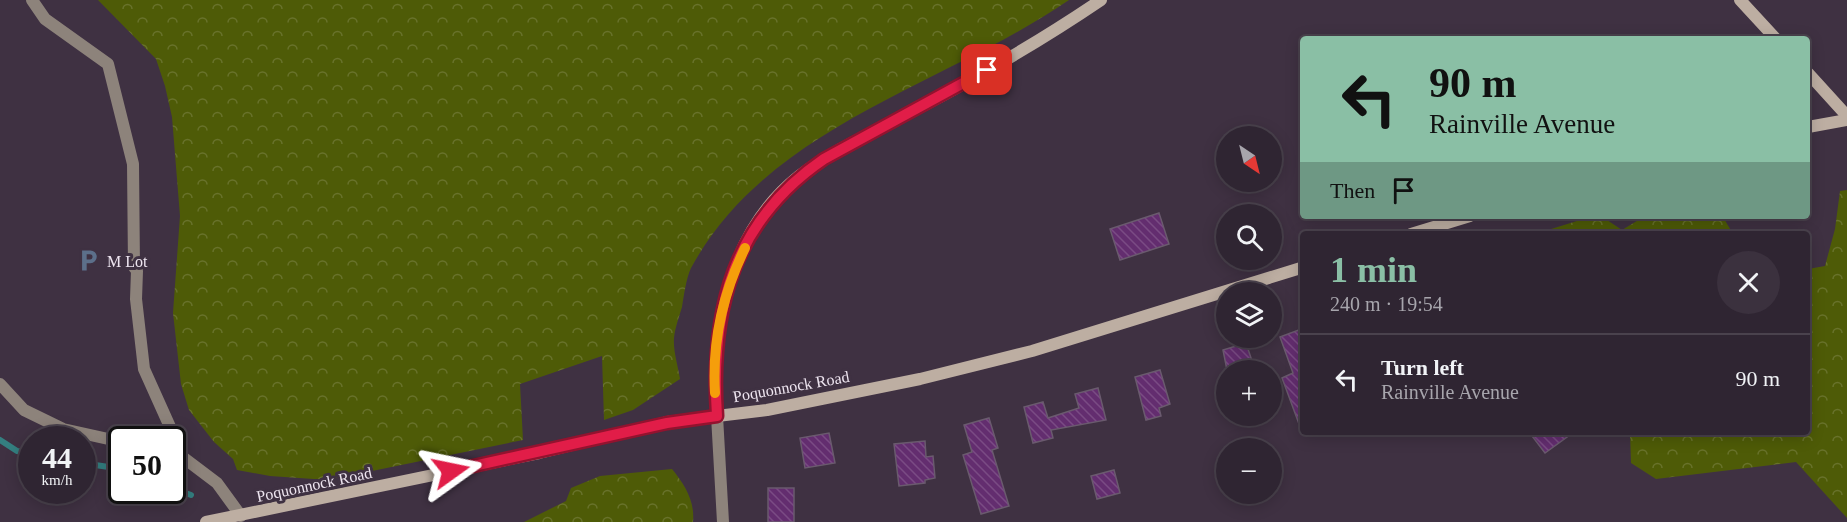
<!DOCTYPE html>
<html lang="en">
<head>
<meta charset="utf-8">
<style>
  :root { --surface:#2f2532; --page:#3b313e; --text:#f1f3f6; --muted:#a7a5ac; --line:#4a424d; --accent:#8abfa5 }
  body { margin:0; font-family:"Times New Roman",serif; background:var(--page); color:var(--text); height:100vh; display:flex; flex-direction:column; font-size:22px; white-space:nowrap }
  * { box-sizing:border-box; margin:0 }
  p { font-size:20px; color:var(--muted) }
  .icon { flex:none; width:33px; height:33px; fill:none; stroke:currentColor; stroke-width:2; stroke-linecap:round; stroke-linejoin:round }
  .map { position:relative; flex:1; overflow:hidden }
  .sheet { position:absolute; left:1300px; top:231px; width:510px; height:204px; display:flex; flex-direction:column; background:var(--surface); border-radius:6px; box-shadow:0 3px 15px #0003,0 0 0 2px var(--line) }
  .sheet>* { flex:none }
  .banner { position:absolute; left:1300px; top:36px; width:510px; height:183px; border-radius:6px; box-shadow:0 3px 15px #0003,0 0 0 2px var(--line); background:#8abfa5; color:#111; overflow:hidden }
  .needle { width:39px; rotate:145deg }
  .tools { position:absolute; left:1216px; top:126px; display:grid; gap:12px }
  .tools a { display:grid; place-items:center; width:66px; height:66px; border-radius:50%; background:var(--surface); box-shadow:0 3px 15px #0003,0 0 0 2px var(--line); font-size:30px }
  .speed { position:absolute; left:18px; top:426px; display:flex; gap:12px; font-size:30px; font-weight:700; text-align:center }
  .speed>* { display:grid; place-content:center; width:78px; height:78px; border-radius:50%; background:var(--surface); box-shadow:0 3px 15px #0003,0 0 0 2px var(--line); line-height:1 }
  .speed small { font-size:15px; font-weight:400 }
  .speed .limit { border:3px solid #111; border-radius:9px; background:#fff; color:#111 }
  .pin { position:absolute; display:grid; place-items:center; width:51px; height:51px; color:#fff; margin:-26px; border-radius:12px; box-shadow:0 3px 9px #0006 }
  .me { position:absolute; width:66px; margin:-33px; rotate:78deg; stroke-linejoin:round; filter:drop-shadow(0 0 4px #0008) }
  .turn { display:flex; align-items:center; gap:21px; height:126px; padding:0 30px; font-size:27px }
  .turn .icon { width:78px; height:78px; stroke-width:2.5 }
  .turn b { display:block; font-size:42px; line-height:51px }
  .then { display:flex; align-items:center; height:57px; padding:0 30px; background:#0003; gap:12px; font-size:22px }
  .round { display:grid; place-items:center; flex:none; width:63px; height:63px; border-radius:32px; background:var(--page) }
  .headline { display:flex; align-items:center; justify-content:space-between; height:102px; padding:0 30px }
  h1 { font-size:36px; font-weight:700; line-height:45px; color:var(--accent) }
  ul { padding:0; list-style:none }
  li { display:flex; align-items:center; gap:18px; height:90px; padding:0 30px; border-top:2px solid var(--line) }
  li div { flex:1 }
  li b { display:block; font-size:22px }
  li em { font-style:normal }
  .map>svg:first-child { display:block }
  .forest { fill:url(#forest-crowns) }
  .lines { fill:none; stroke-linecap:round; stroke-linejoin:round }
  .stream { stroke:#347f80; stroke-width:6 }
  .building { fill:url(#building-back-hatch); stroke:#6a5a6e; stroke-width:1.5 }
  .lane { stroke:#8d837b; stroke-width:12 }
  .street { stroke:#8d837b; stroke-width:12 }
  .secondary { stroke:#bdaea2; stroke-width:12 }
  .route-casing { stroke:#92132f; stroke-width:15 }
  .route { stroke:#e11d48; stroke-width:10 }
  .slow { stroke:#f59e0b; stroke-width:10 }
  .labels { text-anchor:middle; stroke-width:6; stroke-linejoin:round; paint-order:stroke }
  .poi-label { font-size:16px; fill:#eee5f0; stroke:#3f3142; text-anchor:start }
  .street-label { font-size:16px; fill:#eee5f0; stroke:#3f3142 }
</style>
</head>
<body>
<div class="map">
<svg width="1847" height="522" viewBox="0 0 1847 522">
  <defs>
    <pattern id="forest-crowns" width="20" height="18" patternUnits="userSpaceOnUse" patternTransform="scale(1.5)"><rect width="20" height="18" fill="#4e5b07"/><path d="M2 6a3 3 0 1 1 6 0M12 15a3 3 0 1 1 6 0" fill="none" stroke="#68722b"/></pattern>
    <pattern id="building-back-hatch" width="6" height="6" patternUnits="userSpaceOnUse" patternTransform="scale(1.5)"><rect width="6" height="6" fill="#632d6f"/><path d="M-1 5l2 2M0 0l6 6M5-1l2 2" fill="none" stroke="#7a4b84"/></pattern>
  </defs>
  <rect width="100%" height="100%" fill="#3f3142"/>
  <g class="forest">
    <path d="M 98,0 L 1069,0 C 944,86 769,125 691,268 C 686,279 684,295 682,307 C 679,317 675,328 674,338 C 673,351 678,366 680,379 L 633,410 L 604,420 L 602,356 L 520,384 L 523,440 L 328,480 L 270,476 L 237,470 L 233,459 L 214,442 L 189,410 L 181,384 L 173,313 L 180,216 L 172,117 L 165,86 L 156,59 Z"/>
    <path d="M 1847,190 L 1847,518 L 1796,462 L 1656,479 L 1631,463 L 1630,432 L 1808,432 L 1808,269 L 1825,266 L 1835,229 L 1840,191 Z"/>
    <path d="M 1593,216 L 1601,216 L 1622,230 L 1645,216 L 1719,216 L 1723,217 L 1733,234 L 1535,234 Z"/>
    <path d="M 672,469 C 685,485 695,501 693,522 L 524,522 L 566,501 L 571,488 L 600,476 Z"/>
  </g>
  <g class="lines">
    <g class="stream">
      <path d="M 0,440 L 17,451 L 32,454"/>
      <path d="M 82,463 L 122,469"/>
      <path d="M 172,488 L 191,495"/>
    </g>
  </g>
  <g class="building">
    <path d="M 1159,213 L 1169,244 L 1120,260 L 1110,229 Z"/>
    <path d="M 1304,328 L 1304,432 L 1302,432 L 1282,378 L 1293,373 L 1280,337 Z"/>
    <path d="M 1246,343 L 1255,370 L 1227,370 L 1223,350 Z"/>
    <path d="M 1160,370 L 1170,404 L 1159,408 L 1161,416 L 1146,420 L 1135,377 Z"/>
    <path d="M 1098,388 L 1106,420 L 1051,430 L 1053,438 L 1033,443 L 1024,407 L 1043,402 L 1048,418 L 1079,408 L 1075,394 Z"/>
    <path d="M 989,418 L 998,448 L 992,450 L 1009,506 L 981,514 L 963,455 L 972,452 L 964,425 Z"/>
    <path d="M 1529,432 L 1574,432 L 1545,453 Z"/>
    <path d="M 829,433 L 835,463 L 805,468 L 800,438 Z"/>
    <path d="M 925,441 L 926,457 L 933,456 L 935,478 L 925,480 L 925,483 L 899,486 L 894,444 Z"/>
    <path d="M 1114,470 L 1120,493 L 1097,499 L 1091,476 Z"/>
    <rect x="768" y="488" width="26" height="34"/>
  </g>
  <g class="lines">
    <g class="lane">
      <path d="M 32,0 L 45,19 L 108,64 L 133,164 L 134,267 L 137,271 L 136,299 L 144,369 L 175,438 L 172,445"/>
      <path d="M 0,384 L 24,410 L 63,429 L 122,442"/>
      <path d="M 172,449 L 217,483 L 241,516"/>
    </g>
    <path class="street" d="M 717,416 L 723,522"/>
    <g class="secondary">
      <path d="M 1740,0 L 1776,39"/>
      <path d="M 1808,73 L 1847,116"/>
      <path d="M 1808,127 L 1847,120"/>
      <path d="M 1411,234 L 1470,216"/>
      <path d="M 717,416 C 711,330 727,233 799,176 C 834,149 878,130 917,109 C 980,76 1042,40 1101,0"/>
      <path d="M 206,522 L 539,453 L 667,422 L 767,410 L 920,379 L 1032,351 L 1304,267"/>
    </g>
  </g>
  <g class="lines">
    <defs>
      <path id="route" d="M 451,471 L 667,423 L 717,416 C 710,310 733,221 824,159 L 987,70"/>
    </defs>
    <use href="#route" class="route-casing"/>
    <use href="#route" class="route"/>
    <path class="slow" d="M 715,393 C 712,342 723,293 745,248"/>
  </g>
  <defs>
    <symbol id="parking-bare" viewBox="-9 -9 18 18"><path d="M-3.5-5.5H1a3.5 3.5 0 0 1 0 7H-1V5.5H-3.5ZM-1-3.4V-.6H.8a1.4 1.4 0 0 0 0-2.8Z" fill="#5c6f8a" stroke="#3f3142" stroke-width="2.5" paint-order="stroke"/></symbol>
  </defs>
  <g fill-rule="evenodd">
    <use href="#parking-bare" x="72" y="244" width="33" height="33"/>
  </g>
  <g class="labels">
    <g class="poi-label">
      <text x="107" y="267">M Lot</text>
    </g>
    <g class="street-label">
      <text transform="translate(791 386) rotate(-10)" y="6">Poquonnock Road</text>
      <text transform="translate(314 484) rotate(-12)" y="6">Poquonnock Road</text>
    </g>
  </g>
</svg>
<div class="tools">
<a><svg class="needle" viewBox="-14 -14 28 28"><path d="M0-13l5 13h-10z" fill="#e53935"/><path d="M0 13l5-13h-10z" fill="#a7a5ac"/></svg></a>
<a><svg class="icon" aria-label="search" viewBox="0 0 24 24"><circle cx="10" cy="10" r="6"/><path d="M15 15l6 6"/></svg></a>
<a><svg class="icon" aria-label="layers" viewBox="0 0 24 24"><path d="M12 4l9 5-9 5-9-5zM3 14l9 5 9-5"/></svg></a>
<a>+</a>
<a>−</a>
</div>
<div class="speed"><div>44<small>km/h</small></div><div class="limit">50</div></div>
<div class="pin" style="left:987px;top:70px;background:#d93025"><svg class="icon" aria-label="arrive" viewBox="0 0 24 24"><path d="M6 21V4h12l-3 4 3 4H6"/></svg></div>
<svg class="me" style="left:451px;top:471px" viewBox="-20 -20 40 40"><path d="M0-17L14 15 0 8-14 15z" fill="#e11d48" stroke="#fff" stroke-width="4"/></svg>
<div class="banner">
<div class="turn"><svg class="icon" aria-label="left" viewBox="0 0 24 24"><path d="M17 20v-9H6M10 6l-5 5 5 5"/></svg><div><b>90 m</b>Rainville Avenue</div></div>
<div class="then">Then<svg class="icon" aria-label="arrive" viewBox="0 0 24 24"><path d="M6 21V4h12l-3 4 3 4H6"/></svg></div>
</div>
<section class="sheet">
<div class="headline"><div><h1>1 min</h1><p>240 m · 19:54</p></div><a class="round"><svg class="icon" aria-label="close" viewBox="0 0 24 24"><path d="M6 6l12 12M18 6L6 18"/></svg></a></div>
<ul>
<li><svg class="icon" aria-label="left" viewBox="0 0 24 24"><path d="M17 20v-9H6M10 6l-5 5 5 5"/></svg><div><b>Turn left</b><p>Rainville Avenue</p></div><em>90 m</em></li>
</ul>
</section>
</div>
</body>
</html>
